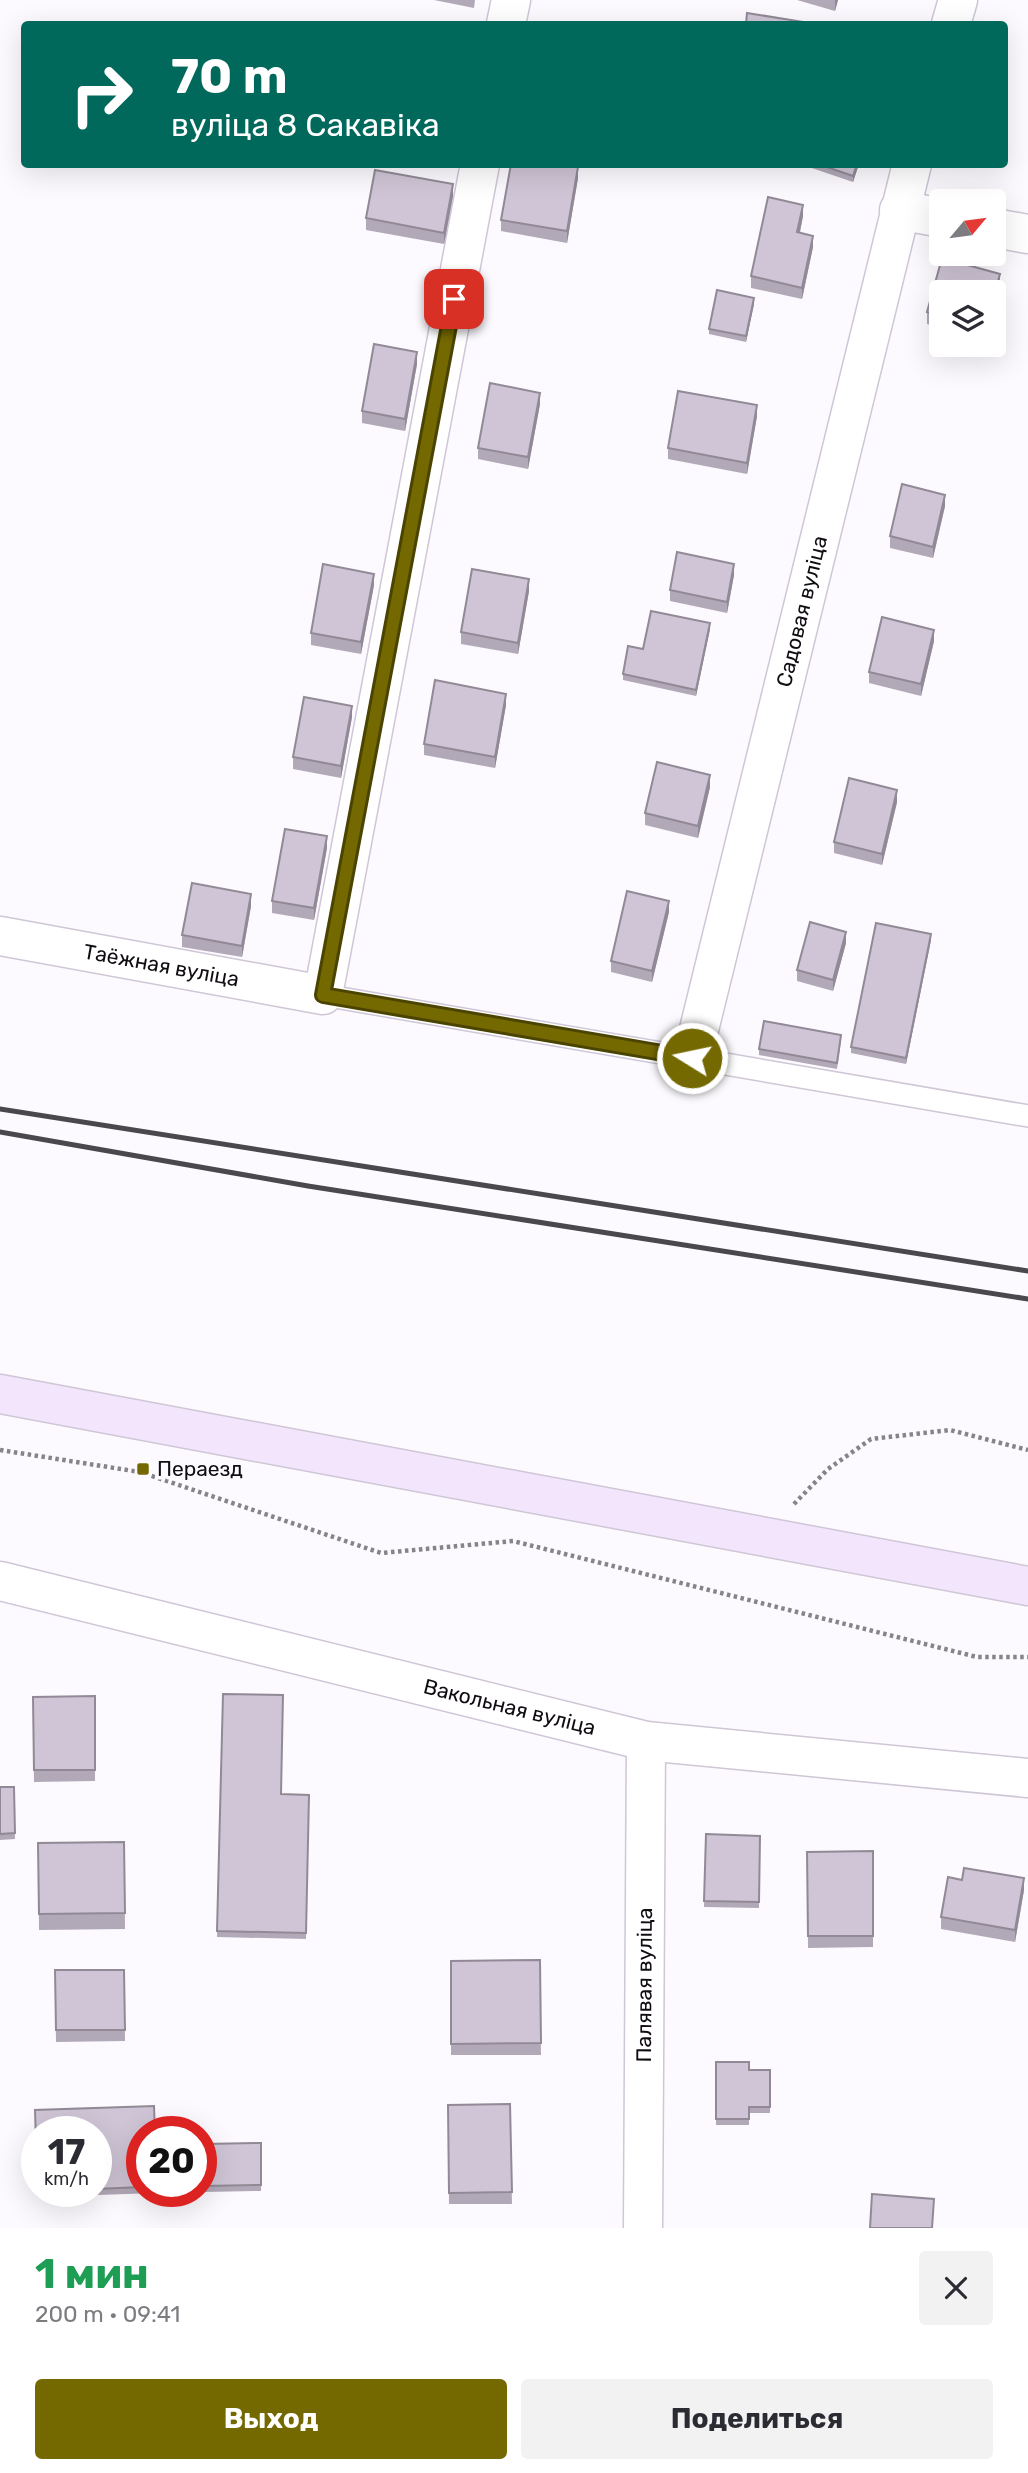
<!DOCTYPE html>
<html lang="ru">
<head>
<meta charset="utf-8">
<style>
  :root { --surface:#fff; --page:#f2f2f3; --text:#2b2b33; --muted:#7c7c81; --accent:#746800 }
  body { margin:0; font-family:Rubik,sans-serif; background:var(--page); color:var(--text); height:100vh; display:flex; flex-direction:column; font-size:26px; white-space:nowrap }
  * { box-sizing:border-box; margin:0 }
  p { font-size:23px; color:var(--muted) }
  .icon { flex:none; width:38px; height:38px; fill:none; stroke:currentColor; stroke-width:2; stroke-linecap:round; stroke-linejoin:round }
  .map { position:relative; height:2228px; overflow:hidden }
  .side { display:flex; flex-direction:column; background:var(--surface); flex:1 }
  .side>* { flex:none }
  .top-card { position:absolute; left:21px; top:21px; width:987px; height:147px; border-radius:7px; box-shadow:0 7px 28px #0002; background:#00695c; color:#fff; overflow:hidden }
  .needle { width:46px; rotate:61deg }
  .tools { position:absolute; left:929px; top:189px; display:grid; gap:14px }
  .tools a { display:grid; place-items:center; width:77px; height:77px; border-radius:7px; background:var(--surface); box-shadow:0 7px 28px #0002; font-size:35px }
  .speed { position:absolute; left:21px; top:2116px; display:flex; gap:14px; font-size:35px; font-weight:700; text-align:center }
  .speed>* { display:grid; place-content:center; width:91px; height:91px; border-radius:50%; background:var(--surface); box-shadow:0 7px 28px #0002; line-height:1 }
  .speed small { font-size:18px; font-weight:400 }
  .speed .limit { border:10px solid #d22; background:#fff; color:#111 }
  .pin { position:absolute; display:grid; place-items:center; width:60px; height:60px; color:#fff; margin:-30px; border-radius:14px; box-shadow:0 4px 10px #0006 }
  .me { position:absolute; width:77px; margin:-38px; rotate:280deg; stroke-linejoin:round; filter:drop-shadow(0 0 5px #0008) }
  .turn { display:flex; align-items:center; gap:24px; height:147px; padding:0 35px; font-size:32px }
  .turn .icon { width:91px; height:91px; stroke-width:2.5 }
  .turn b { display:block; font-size:49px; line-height:60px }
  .round { display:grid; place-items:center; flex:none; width:74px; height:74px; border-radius:7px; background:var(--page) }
  .head { display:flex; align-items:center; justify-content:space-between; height:119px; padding:0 35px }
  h1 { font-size:42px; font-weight:700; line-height:52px; color:#1e9e55 }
  .primary-button { display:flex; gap:14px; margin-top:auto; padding:14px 35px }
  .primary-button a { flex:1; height:80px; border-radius:7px; background:var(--accent); color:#fff; font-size:28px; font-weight:700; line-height:80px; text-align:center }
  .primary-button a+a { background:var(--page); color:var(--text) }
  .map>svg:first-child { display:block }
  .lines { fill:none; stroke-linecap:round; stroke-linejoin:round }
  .service-casing { stroke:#cfc6d6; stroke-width:24 }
  .minor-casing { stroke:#cfc6d6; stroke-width:41 }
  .secondary-casing { stroke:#cfc6d6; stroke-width:41 }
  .path { stroke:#878489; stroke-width:4.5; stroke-dasharray:3.5 3.5; stroke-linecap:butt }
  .service { stroke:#fff; stroke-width:21 }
  .minor { stroke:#fff; stroke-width:38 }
  .secondary { stroke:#f3e6fc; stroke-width:38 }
  .rail { stroke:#4b484d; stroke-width:5 }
  .wall { fill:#b2a9b8 }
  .shaded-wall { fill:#918a96 }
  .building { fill:#cfc5d6; stroke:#918a96; stroke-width:2 }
  .route-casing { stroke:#4b4400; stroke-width:18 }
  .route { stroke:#746800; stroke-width:12 }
  .poi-dot { fill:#746800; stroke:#fcfafe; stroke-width:2.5 }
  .labels { text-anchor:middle; stroke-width:7; stroke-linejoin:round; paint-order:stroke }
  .street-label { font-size:21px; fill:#100c12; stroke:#fcfafe }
  .poi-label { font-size:21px; fill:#100c12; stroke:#fcfafe; text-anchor:start }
</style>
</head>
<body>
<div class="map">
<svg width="1028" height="2228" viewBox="0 0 1028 2228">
  <rect width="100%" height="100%" fill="#fcfafe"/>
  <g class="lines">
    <defs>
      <path id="service" d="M 323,995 L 1028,1116"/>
      <g id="minor">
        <path d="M 506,24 L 511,0"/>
        <path d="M 951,24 L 958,0"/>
        <path d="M 899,210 L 942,218"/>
        <path d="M 994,228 L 1028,234"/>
        <path id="s1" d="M 0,936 L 323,995 L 480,164"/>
        <path id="s2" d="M 692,1058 L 912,164"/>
        <path id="s3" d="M 0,1581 L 646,1741 L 1028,1778"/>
        <path id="s4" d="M 643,2228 L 646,1741"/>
      </g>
      <path id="secondary" d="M 0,1394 L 1028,1586"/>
    </defs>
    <use href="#service" class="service-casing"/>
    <use href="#minor" class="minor-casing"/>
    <use href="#secondary" class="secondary-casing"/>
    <g class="path">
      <path d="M 0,1450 L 140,1472 L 381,1553 L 513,1541 L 977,1657 L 1028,1657"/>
      <path d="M 794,1504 L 828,1469 L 871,1439 L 950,1430 L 1028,1450"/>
    </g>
    <use href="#service" class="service"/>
    <use href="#minor" class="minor"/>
    <use href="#secondary" class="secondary"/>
    <g class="rail">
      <path d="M 0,1109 L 1028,1271"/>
      <path d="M 0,1132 L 308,1186 L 1028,1299"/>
    </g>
  </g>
  <g class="wall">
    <path d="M 434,0 L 475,0 L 474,8 Z"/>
    <path d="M 797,0 L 838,0 L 835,11 Z"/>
    <path d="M 800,164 L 859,164 L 853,182 Z"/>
    <path d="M 578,178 L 567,243 L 501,231 L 501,220 Z"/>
    <path d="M 453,196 L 444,244 L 366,230 L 366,218 Z"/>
    <path d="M 803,216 L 800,233 L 813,247 L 802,299 L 751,288 L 751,276 Z"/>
    <path d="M 942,258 L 1000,274 L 1000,285 L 994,306 L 994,292 L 942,292 L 942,328 L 927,324 L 927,312 Z"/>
    <path d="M 754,304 L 746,342 L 709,334 L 709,329 Z"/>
    <path d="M 417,364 L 405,431 L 362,423 L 362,411 Z"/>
    <path d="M 540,404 L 528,469 L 478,459 L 478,448 Z"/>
    <path d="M 757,416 L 747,474 L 668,459 L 668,448 Z"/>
    <path d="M 945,506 L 933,558 L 890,548 L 890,536 Z"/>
    <path d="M 734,575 L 727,613 L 670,601 L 670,590 Z"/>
    <path d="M 374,585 L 361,654 L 311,645 L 311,633 Z"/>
    <path d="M 529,591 L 518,654 L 461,644 L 461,632 Z"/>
    <path d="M 710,629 L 696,696 L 623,680 L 623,674 L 643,649 Z"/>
    <path d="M 934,641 L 921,696 L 869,683 L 869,672 Z"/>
    <path d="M 506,705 L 495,768 L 424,755 L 424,744 Z"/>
    <path d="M 352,717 L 341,778 L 293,769 L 293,757 Z"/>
    <path d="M 710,787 L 698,838 L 645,825 L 645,813 Z"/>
    <path d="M 897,802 L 882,865 L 834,853 L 834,842 Z"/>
    <path d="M 327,848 L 314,920 L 272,913 L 272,901 Z"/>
    <path d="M 251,906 L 242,957 L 182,947 L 182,935 Z"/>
    <path d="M 669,912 L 652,982 L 611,972 L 611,961 Z"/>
    <path d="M 931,940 L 906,1064 L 851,1053 L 851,1047 Z"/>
    <path d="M 846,943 L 833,991 L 797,981 L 797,970 Z"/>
    <path d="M 841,1041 L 837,1069 L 759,1055 L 759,1049 Z"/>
    <path d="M 223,1694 L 281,1794 L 309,1795 L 306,1939 L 217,1937 Z"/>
    <path d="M 95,1696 L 95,1781 L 34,1782 L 33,1697 Z"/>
    <path d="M 0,1787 L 14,1787 L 15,1839 L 0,1840 Z"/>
    <path d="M 706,1834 L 760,1836 L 759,1908 L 704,1907 Z"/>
    <path d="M 124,1842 L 125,1929 L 39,1930 L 38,1843 Z"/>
    <path d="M 873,1851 L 873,1947 L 808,1948 L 807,1852 Z"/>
    <path d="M 1024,1890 L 1015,1942 L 941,1929 L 941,1917 Z"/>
    <path d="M 540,1960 L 541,2055 L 451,2055 L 451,1961 Z"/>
    <path d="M 55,1970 L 124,1970 L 125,2041 L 56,2042 Z"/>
    <path d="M 716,2062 L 749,2070 L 770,2070 L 770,2113 L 749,2113 L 749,2125 L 716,2125 Z"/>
    <path d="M 510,2104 L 512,2204 L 449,2204 L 448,2105 Z"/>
    <path d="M 96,2132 L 142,2132 L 142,2191 L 157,2191 L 157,2193 L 37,2197 L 37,2191 L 96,2191 Z"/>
    <path d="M 261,2143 L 261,2191 L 204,2192 L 203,2144 Z"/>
  </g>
  <g class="shaded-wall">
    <path d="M 835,0 L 838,0 L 835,11 Z"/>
    <path d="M 857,164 L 859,164 L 853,182 L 853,176 Z"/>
    <path d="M 578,167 L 578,178 L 567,243 L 567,231 Z"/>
    <path d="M 453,184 L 453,196 L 444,244 L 444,233 Z"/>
    <path d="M 803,205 L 803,216 L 797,244 L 797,232 Z"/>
    <path d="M 813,236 L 813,247 L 802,299 L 802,288 Z"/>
    <path d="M 1000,274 L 1000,285 L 994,306 L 994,295 Z"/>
    <path d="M 754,298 L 754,304 L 746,342 L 746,336 Z"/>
    <path d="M 417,352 L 417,364 L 405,431 L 405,419 Z"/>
    <path d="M 540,393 L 540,404 L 528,469 L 528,457 Z"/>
    <path d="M 757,405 L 757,416 L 747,474 L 747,463 Z"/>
    <path d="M 945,495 L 945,506 L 933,558 L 933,547 Z"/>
    <path d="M 734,564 L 734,575 L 727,613 L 727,602 Z"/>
    <path d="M 374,574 L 374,585 L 361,654 L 361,642 Z"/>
    <path d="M 529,579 L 529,591 L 518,654 L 518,643 Z"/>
    <path d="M 710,623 L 710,629 L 696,696 L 696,690 Z"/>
    <path d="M 934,630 L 934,641 L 921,696 L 921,684 Z"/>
    <path d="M 506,694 L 506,705 L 495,768 L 495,757 Z"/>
    <path d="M 352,706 L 352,717 L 341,778 L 341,766 Z"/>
    <path d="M 710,775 L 710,787 L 698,838 L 698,826 Z"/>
    <path d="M 897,790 L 897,802 L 882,865 L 882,854 Z"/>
    <path d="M 327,836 L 327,848 L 314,920 L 314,908 Z"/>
    <path d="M 251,894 L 251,906 L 242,957 L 242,946 Z"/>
    <path d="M 669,901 L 669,912 L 652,982 L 652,971 Z"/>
    <path d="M 846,932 L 846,943 L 833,991 L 833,980 Z"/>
    <path d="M 931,934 L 931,940 L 906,1064 L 906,1058 Z"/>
    <path d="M 1024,1878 L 1024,1890 L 1015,1942 L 1015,1930 Z"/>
  </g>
  <g class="building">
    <path d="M 747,13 L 810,23 L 810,24 L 746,24 Z"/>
    <path d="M 511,164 L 566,164 L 578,167 L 567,231 L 501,220 Z"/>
    <path d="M 818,164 L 857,164 L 853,176 Z"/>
    <path d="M 375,170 L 453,184 L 444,233 L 366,218 Z"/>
    <path d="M 768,197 L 803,205 L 797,232 L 813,236 L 802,288 L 751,276 Z"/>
    <path d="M 942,258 L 1000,274 L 994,295 L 994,292 L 942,292 L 942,316 L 927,312 Z"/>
    <path d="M 717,290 L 754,298 L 746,336 L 709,329 Z"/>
    <path d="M 374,344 L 417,352 L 405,419 L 362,411 Z"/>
    <path d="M 490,383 L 540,393 L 528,457 L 478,448 Z"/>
    <path d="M 678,391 L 757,405 L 747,463 L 668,448 Z"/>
    <path d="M 902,484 L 945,495 L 933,547 L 890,536 Z"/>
    <path d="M 677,552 L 734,564 L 727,602 L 670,590 Z"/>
    <path d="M 323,564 L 374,574 L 361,642 L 311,633 Z"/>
    <path d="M 472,569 L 529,579 L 518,643 L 461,632 Z"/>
    <path d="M 651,611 L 710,623 L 696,690 L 623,674 L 628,646 L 643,649 Z"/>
    <path d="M 882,617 L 934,630 L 921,684 L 869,672 Z"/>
    <path d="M 435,680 L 506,694 L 495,757 L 424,744 Z"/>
    <path d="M 304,697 L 352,706 L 341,766 L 293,757 Z"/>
    <path d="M 657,762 L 710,775 L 698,826 L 645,813 Z"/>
    <path d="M 849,778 L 897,790 L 882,854 L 834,842 Z"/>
    <path d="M 285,829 L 327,836 L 314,908 L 272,901 Z"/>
    <path d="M 192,883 L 251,894 L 242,946 L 182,935 Z"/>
    <path d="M 627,891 L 669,901 L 652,971 L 611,961 Z"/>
    <path d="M 810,922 L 846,932 L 833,980 L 797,970 Z"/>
    <path d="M 876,923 L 931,934 L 906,1058 L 851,1047 Z"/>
    <path d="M 764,1021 L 841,1035 L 837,1063 L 759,1049 Z"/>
    <path d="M 223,1694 L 283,1695 L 281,1794 L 309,1795 L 306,1933 L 217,1931 Z"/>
    <path d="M 95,1696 L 95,1770 L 34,1770 L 33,1697 Z"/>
    <path d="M 0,1787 L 14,1787 L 15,1833 L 0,1834 Z"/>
    <path d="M 706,1834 L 760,1836 L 759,1902 L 704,1901 Z"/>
    <path d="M 124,1842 L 125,1913 L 39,1914 L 38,1843 Z"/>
    <path d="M 873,1851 L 873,1936 L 808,1936 L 807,1852 Z"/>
    <path d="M 964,1868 L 1024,1878 L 1015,1930 L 941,1917 L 948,1877 L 962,1880 Z"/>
    <path d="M 540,1960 L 541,2043 L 451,2044 L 451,1961 Z"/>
    <path d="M 55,1970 L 124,1970 L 125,2030 L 56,2030 Z"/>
    <path d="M 716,2062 L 749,2062 L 749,2070 L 770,2070 L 770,2107 L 749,2107 L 749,2119 L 716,2119 Z"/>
    <path d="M 510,2104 L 512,2192 L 449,2193 L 448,2105 Z"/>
    <path d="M 154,2106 L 155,2132 L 142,2132 L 142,2187 L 96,2189 L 96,2132 L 37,2132 L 37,2176 L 35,2110 Z"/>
    <path d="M 261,2143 L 261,2185 L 204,2186 L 203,2144 Z"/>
    <path d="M 872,2194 L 934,2199 L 932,2228 L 870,2228 Z"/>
  </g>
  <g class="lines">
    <defs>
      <path id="route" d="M 454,299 L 323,995 L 692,1058"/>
    </defs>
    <use href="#route" class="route-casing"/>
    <use href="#route" class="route"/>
  </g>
  <rect class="poi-dot" x="136" y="1462" width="14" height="14" rx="3.5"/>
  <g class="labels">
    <g class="street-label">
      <text dy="7" stroke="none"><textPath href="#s2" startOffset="460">Садовая вуліца</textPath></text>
      <text dy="7" stroke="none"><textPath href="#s1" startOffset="164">Таёжная вуліца</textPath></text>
      <text dy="7" stroke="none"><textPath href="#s3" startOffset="525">Вакольная вуліца</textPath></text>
      <text dy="7" stroke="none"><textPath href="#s4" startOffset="243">Палявая вуліца</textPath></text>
    </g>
    <g class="poi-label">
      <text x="157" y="1476">Пераезд</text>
    </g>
  </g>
</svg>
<div class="tools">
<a><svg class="needle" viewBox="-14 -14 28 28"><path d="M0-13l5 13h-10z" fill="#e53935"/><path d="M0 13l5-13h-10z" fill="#7c7c81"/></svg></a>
<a><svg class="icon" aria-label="layers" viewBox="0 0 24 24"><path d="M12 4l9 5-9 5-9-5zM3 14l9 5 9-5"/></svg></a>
</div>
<div class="speed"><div>17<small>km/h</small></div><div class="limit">20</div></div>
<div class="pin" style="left:454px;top:299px;background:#d93025"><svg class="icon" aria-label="arrive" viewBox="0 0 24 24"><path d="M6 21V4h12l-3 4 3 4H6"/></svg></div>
<svg class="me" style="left:692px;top:1058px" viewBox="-20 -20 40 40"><circle r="17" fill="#746800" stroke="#fff" stroke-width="3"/><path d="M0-11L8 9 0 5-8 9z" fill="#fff"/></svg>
<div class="top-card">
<div class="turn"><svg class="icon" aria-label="right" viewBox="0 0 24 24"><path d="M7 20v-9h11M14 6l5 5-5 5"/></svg><div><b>70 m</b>вуліца 8 Сакавіка</div></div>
</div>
</div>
<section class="side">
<div class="head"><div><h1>1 мин</h1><p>200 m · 09:41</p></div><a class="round"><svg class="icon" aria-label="close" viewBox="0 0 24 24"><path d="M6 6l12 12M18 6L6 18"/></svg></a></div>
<div class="primary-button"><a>Выход</a><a>Поделиться</a></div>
</section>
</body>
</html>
